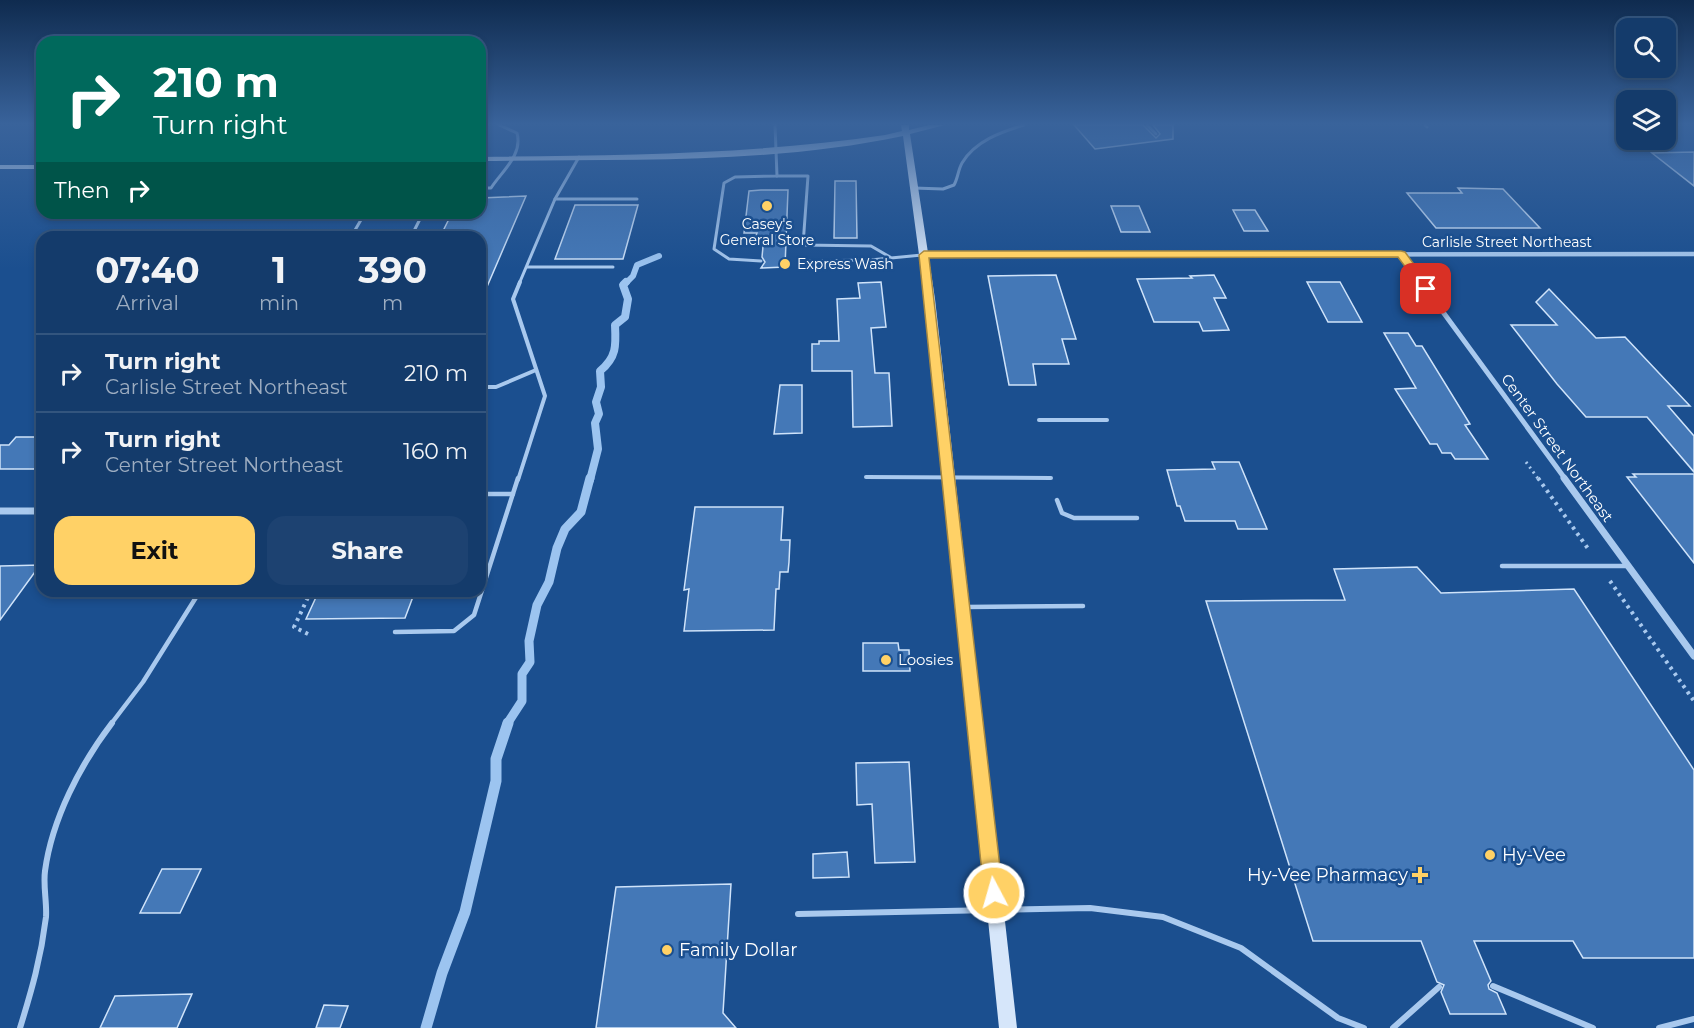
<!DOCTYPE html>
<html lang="en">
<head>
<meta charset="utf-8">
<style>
  :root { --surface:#143b6b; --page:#1d4271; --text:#f1f3f6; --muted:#9dadc1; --line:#33557e; --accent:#ffd166 }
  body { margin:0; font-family:Montserrat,sans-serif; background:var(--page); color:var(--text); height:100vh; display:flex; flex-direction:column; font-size:22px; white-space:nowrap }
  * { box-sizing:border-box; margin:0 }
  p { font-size:20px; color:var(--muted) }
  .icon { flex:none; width:33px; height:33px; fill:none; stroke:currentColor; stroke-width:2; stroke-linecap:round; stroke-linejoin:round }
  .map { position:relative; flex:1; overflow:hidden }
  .drawer { position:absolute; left:36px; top:231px; width:450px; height:366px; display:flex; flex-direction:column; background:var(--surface); border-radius:18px; box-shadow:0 3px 9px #0003,0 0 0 2px var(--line) }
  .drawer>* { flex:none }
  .guide { position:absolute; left:36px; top:36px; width:450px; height:183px; border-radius:18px; box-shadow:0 3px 9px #0003,0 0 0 2px var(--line); background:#00695c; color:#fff; overflow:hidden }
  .fabs { position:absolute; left:1616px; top:18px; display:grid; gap:12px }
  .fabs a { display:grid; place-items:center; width:60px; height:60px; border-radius:12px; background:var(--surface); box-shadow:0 3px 9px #0003,0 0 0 2px var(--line); font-size:30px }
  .pin { position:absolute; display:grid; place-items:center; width:51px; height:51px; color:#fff; margin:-26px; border-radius:12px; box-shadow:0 3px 9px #0006 }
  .me { position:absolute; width:66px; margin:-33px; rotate:354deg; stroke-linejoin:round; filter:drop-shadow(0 0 4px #0008) }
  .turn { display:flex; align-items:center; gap:21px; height:126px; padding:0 18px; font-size:27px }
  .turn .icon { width:78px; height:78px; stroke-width:2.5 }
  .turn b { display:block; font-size:42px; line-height:51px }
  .then { display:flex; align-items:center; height:57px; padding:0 18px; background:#0003; gap:12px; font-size:22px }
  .eta { display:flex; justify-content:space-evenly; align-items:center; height:102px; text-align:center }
  .eta b { font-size:36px; font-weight:700; line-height:42px }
  .button { display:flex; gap:12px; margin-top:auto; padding:12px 18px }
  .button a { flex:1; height:69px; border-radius:18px; background:var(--accent); color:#111; font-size:24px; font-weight:700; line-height:69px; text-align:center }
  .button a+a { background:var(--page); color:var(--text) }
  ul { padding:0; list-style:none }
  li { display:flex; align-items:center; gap:18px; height:78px; padding:0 18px; border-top:2px solid var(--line) }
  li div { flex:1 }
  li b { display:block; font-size:22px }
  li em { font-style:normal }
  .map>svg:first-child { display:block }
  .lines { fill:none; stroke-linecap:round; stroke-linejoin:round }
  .stream-far3 { stroke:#9cc4f0; stroke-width:6 }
  .stream-far2 { stroke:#9cc4f0; stroke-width:8 }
  .stream-far1 { stroke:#9cc4f0; stroke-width:9 }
  .stream { stroke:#9cc4f0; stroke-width:11 }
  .building { fill:#4478b7; stroke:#cfe3fa; stroke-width:1.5 }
  .path-far1 { stroke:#a9c9ee; stroke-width:3; stroke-dasharray:2 4; stroke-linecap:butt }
  .path { stroke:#a9c9ee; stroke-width:4; stroke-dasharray:3 4.5; stroke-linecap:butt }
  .service-far3 { stroke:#a9c9ee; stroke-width:3 }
  .service-far2 { stroke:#a9c9ee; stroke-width:4 }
  .service-far1 { stroke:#a9c9ee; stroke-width:4.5 }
  .service { stroke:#a9c9ee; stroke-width:6 }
  .minor-far2 { stroke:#a9c9ee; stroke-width:4.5 }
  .minor-far1 { stroke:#a9c9ee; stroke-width:5 }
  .minor { stroke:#a9c9ee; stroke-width:7 }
  .secondary { fill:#d6e6fa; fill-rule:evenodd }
  .route { fill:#ffd166; stroke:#a68842; stroke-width:1.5 }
  .poi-dot { fill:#ffd166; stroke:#1b4f8f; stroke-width:2 }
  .labels { text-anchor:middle; stroke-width:5; stroke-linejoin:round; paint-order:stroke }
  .far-poi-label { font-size:14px; fill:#fff; stroke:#1b4f8f }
  .far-street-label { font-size:14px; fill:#fff; stroke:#1b4f8f }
  .street-label { font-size:15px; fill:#fff; stroke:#1b4f8f }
  .poi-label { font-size:15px; fill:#fff; stroke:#1b4f8f; text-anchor:start }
  .near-poi-label { font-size:18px; fill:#fff; stroke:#1b4f8f; text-anchor:start }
</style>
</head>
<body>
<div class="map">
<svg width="1694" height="1028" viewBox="0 0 1694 1028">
  <rect width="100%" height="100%" fill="#1b4f8f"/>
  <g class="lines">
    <path class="stream-far3" d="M 625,284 L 633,276 L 637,265 L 659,256"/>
    <path class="stream-far2" d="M 590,480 L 598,449 L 595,423 L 599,414 L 596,402 L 601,387 L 600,371 C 617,357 616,345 615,325 L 625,317 L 628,299 L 623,285 L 626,282"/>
    <path class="stream-far1" d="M 507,724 L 522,701 L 522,674 L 530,662 L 529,641 L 537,605 L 549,582 L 557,548 L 565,529 L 581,512 L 590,478"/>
    <path class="stream" d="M 426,1028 L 442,973 L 465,912 L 496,781 L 496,759 L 508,723"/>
  </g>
  <g class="building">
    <path d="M 1074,125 L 1143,125 L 1156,138 L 1160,134 L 1153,125 L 1173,125 L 1173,139 L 1095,149 Z"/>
    <path d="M 1694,152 L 1694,186 L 1652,153 Z"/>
    <path d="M 835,181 L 856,181 L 857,238 L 834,238 Z"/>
    <path d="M 1458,188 L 1503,189 L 1540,228 L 1436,228 L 1407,193 L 1462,193 Z"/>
    <path d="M 761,190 L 788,190 L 785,267 L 761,268 L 765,262 L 762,257 L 764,236 L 756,236 L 757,233 L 744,233 L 749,191 Z"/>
    <path d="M 526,196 L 480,303 L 480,237 L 440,237 L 452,213 L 480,213 L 480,198 Z"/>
    <path d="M 575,205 L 638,205 L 623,259 L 555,259 Z"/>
    <path d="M 1111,206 L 1139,206 L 1150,232 L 1121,232 Z"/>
    <path d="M 1233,210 L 1255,210 L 1268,231 L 1244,231 Z"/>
    <path d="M 1056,275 L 1076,339 L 1062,339 L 1069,364 L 1033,364 L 1036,385 L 1009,385 L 988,276 Z"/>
    <path d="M 1214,275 L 1226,298 L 1214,298 L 1229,330 L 1203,331 L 1199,322 L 1154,322 L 1137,279 L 1192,278 L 1190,276 Z"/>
    <path d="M 881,282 L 886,327 L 871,328 L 875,373 L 889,373 L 892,426 L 853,427 L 852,371 L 812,371 L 812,344 L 819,344 L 819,341 L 839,341 L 837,299 L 860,298 L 858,283 Z"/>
    <path d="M 1307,282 L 1340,282 L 1362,322 L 1328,322 Z"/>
    <path d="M 1549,289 L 1596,338 L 1625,337 L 1690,406 L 1668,406 L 1694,436 L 1694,472 L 1647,417 L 1586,417 L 1557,384 L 1511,325 L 1557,325 L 1536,302 Z"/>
    <path d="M 1384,333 L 1408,333 L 1416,346 L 1422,346 L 1470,424 L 1465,425 L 1488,459 L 1455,459 L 1451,453 L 1442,453 L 1437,444 L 1430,444 L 1395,389 L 1416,388 Z"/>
    <path d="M 780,385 L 802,385 L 802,433 L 774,434 Z"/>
    <path d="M 16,437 L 42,437 L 42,460 L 34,469 L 0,469 L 0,445 L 9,445 Z"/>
    <path d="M 1212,462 L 1239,462 L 1267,529 L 1238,529 L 1235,521 L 1185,521 L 1180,506 L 1177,506 L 1167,470 L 1215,469 Z"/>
    <path d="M 1633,474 L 1694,474 L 1694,563 L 1627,477 L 1636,477 Z"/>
    <path d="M 695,507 L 783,507 L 781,540 L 790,540 L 789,562 L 788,572 L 780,572 L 779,589 L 776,589 L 774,630 L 684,631 L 689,589 L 684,590 Z"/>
    <path d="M 40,565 L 0,620 L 0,566 Z"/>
    <path d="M 1417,567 L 1441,593 L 1574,589 L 1694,770 L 1694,958 L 1583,958 L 1573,941 L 1474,941 L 1491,981 L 1488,985 L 1489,989 L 1497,993 L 1506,1014 L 1450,1014 L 1441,992 L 1444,985 L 1437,982 L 1421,941 L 1313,941 L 1206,601 L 1345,600 L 1334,569 Z"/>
    <path d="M 330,591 L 409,591 L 408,594 L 414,594 L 405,618 L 306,619 L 318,593 L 329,593 Z"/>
    <path d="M 863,643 L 898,643 L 899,650 L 909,650 L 910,671 L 863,671 Z"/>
    <path d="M 909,762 L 915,862 L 875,863 L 872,804 L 857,805 L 856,763 Z"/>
    <path d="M 847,852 L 849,877 L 813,878 L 813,854 Z"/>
    <path d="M 162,869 L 201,869 L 180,913 L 140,913 Z"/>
    <path d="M 731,884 L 723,1013 L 736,1028 L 596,1028 L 616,887 Z"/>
    <path d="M 192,994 L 177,1028 L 100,1028 L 115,996 Z"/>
    <path d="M 324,1005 L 348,1006 L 340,1028 L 316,1028 Z"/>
  </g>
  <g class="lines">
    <path class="path-far1" d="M 1526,462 L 1539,480"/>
    <g class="path">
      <path d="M 1538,478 L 1589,550"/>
      <path d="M 1610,581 L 1694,701"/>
      <path d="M 308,634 L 294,627 L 311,591"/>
    </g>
    <g class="service-far3">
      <path d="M 1147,125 L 1156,134"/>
      <path d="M 1425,125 L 1427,127"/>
      <path d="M 777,176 L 808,176 L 803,245 L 871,246 L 890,257"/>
      <path d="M 480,188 L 491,188 C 502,171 523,155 517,133 L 499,125"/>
      <path d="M 914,188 L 943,189 L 954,185 C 958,178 958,170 962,163 C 975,141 1001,132 1024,125"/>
      <path d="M 555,199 L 637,199"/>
      <path d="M 365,214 L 406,213 L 420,219 L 411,237"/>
      <path d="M 351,237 L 365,213"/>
      <path d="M 761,261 L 729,259 L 714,249 L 724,183 L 735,177 L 777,176 L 775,125"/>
      <path d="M 809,261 L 870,260 L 922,255"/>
      <path d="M 527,267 L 613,267"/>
      <path d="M 519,284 L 555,199 L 579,157"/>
    </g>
    <g class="service-far2">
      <path d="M 480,387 L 496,387 L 536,370"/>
      <path d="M 1039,420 L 1107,420"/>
      <path d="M 866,477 L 1051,478"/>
      <path d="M 518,480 L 545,396 L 513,299 L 520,282"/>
    </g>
    <g class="service-far1">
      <path d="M 480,494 L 513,494"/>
      <path d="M 1057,500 L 1062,513 L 1074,518 L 1137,518"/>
      <path d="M 1502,566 L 1628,566"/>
      <path d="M 966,607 L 1083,606"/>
      <path d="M 395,632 L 454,631 L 474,615 L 518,478"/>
      <path d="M 111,724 L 143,682 L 200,591"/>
    </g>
    <g class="service">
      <path d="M 798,914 L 1090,908 L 1163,917 L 1241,948 L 1338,1018 L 1364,1028"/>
      <path d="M 1493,986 L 1593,1028"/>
      <path d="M 20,1028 C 32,989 41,958 46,917 C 47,902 43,886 45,871 C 52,819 80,765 112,723"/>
      <path d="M 1393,1028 L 1439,987"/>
      <path d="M 1659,1028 L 1694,1019"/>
    </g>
    <g class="minor-far2">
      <path d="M 1401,254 L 1423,284"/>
      <path d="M 924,255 L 1694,254"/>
    </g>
    <path class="minor-far1" d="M 1421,282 L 1566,480"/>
    <g class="minor">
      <path d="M 1564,478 L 1694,656"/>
      <path d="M 0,511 L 42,511"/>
    </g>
    <g class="secondary">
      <path d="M 901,125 L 909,125 L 909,130 L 929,125 L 945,125 L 910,134 L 935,299 L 1017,1028 L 999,1028 L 925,299 L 903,136 C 765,165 620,159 480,161 L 480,157 C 616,155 750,155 885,135 L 902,131 Z"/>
      <rect x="0" y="165" width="42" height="4"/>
    </g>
  </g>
  <linearGradient id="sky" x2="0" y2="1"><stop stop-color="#0f2b4f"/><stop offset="0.46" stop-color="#39639b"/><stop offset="1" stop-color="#39639b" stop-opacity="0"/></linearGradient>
  <rect width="1694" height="269" fill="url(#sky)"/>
  <path class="route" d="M 924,251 L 1401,251 L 1405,252 L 1432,289 L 1430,291 L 1423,291 L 1398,257 L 929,258 L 1003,893 L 1000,899 L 994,902 L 987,899 L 984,893 L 919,255 Z"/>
  <g class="poi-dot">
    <circle cx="767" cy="206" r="6"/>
    <circle cx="785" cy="264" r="6"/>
    <circle cx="886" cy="660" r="6"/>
    <circle cx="1490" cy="855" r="6"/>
    <path d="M1417 866h6v6h6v6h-6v6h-6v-6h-6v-6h6z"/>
    <circle cx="667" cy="950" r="6"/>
  </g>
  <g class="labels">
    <g class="far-poi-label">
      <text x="767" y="229">Casey's<tspan x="767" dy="16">General Store</tspan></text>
      <text x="797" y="269" text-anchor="start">Express Wash</text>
    </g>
    <g class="far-street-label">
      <text x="1507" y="247">Carlisle Street Northeast</text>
    </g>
    <g class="street-label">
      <text transform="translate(1557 448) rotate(54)" y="5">Center Street Northeast</text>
    </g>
    <g class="poi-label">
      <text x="898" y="665">Loosies</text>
    </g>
    <g class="near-poi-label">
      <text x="1502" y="861">Hy-Vee</text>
      <text x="1408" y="881" text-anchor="end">Hy-Vee Pharmacy</text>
      <text x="679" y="956">Family Dollar</text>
    </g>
  </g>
</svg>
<div class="fabs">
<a><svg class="icon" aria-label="search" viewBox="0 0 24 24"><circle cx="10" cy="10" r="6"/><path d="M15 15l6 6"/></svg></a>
<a><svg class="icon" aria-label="layers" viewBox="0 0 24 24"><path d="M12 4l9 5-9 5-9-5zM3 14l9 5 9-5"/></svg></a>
</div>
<div class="pin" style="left:1426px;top:289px;background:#d93025"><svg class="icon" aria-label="arrive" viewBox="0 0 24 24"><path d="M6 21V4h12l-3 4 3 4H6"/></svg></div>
<svg class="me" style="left:994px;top:893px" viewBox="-20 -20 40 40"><circle r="17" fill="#ffd166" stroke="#fff" stroke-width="3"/><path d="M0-11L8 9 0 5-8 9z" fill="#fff"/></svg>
<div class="guide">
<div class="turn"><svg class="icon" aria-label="right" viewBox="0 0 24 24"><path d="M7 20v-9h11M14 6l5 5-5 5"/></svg><div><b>210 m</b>Turn right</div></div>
<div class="then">Then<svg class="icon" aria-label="right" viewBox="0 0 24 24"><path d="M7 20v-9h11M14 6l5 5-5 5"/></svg></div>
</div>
<section class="drawer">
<div class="eta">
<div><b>07:40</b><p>Arrival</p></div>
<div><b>1</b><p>min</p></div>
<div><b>390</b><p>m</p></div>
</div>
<ul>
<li><svg class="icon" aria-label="right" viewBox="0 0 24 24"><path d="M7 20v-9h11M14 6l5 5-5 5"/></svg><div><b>Turn right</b><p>Carlisle Street Northeast</p></div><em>210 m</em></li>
<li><svg class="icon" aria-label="right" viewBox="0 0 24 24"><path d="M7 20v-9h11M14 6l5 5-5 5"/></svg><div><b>Turn right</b><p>Center Street Northeast</p></div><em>160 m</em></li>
</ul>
<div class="button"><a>Exit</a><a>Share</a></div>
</section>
</div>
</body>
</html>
